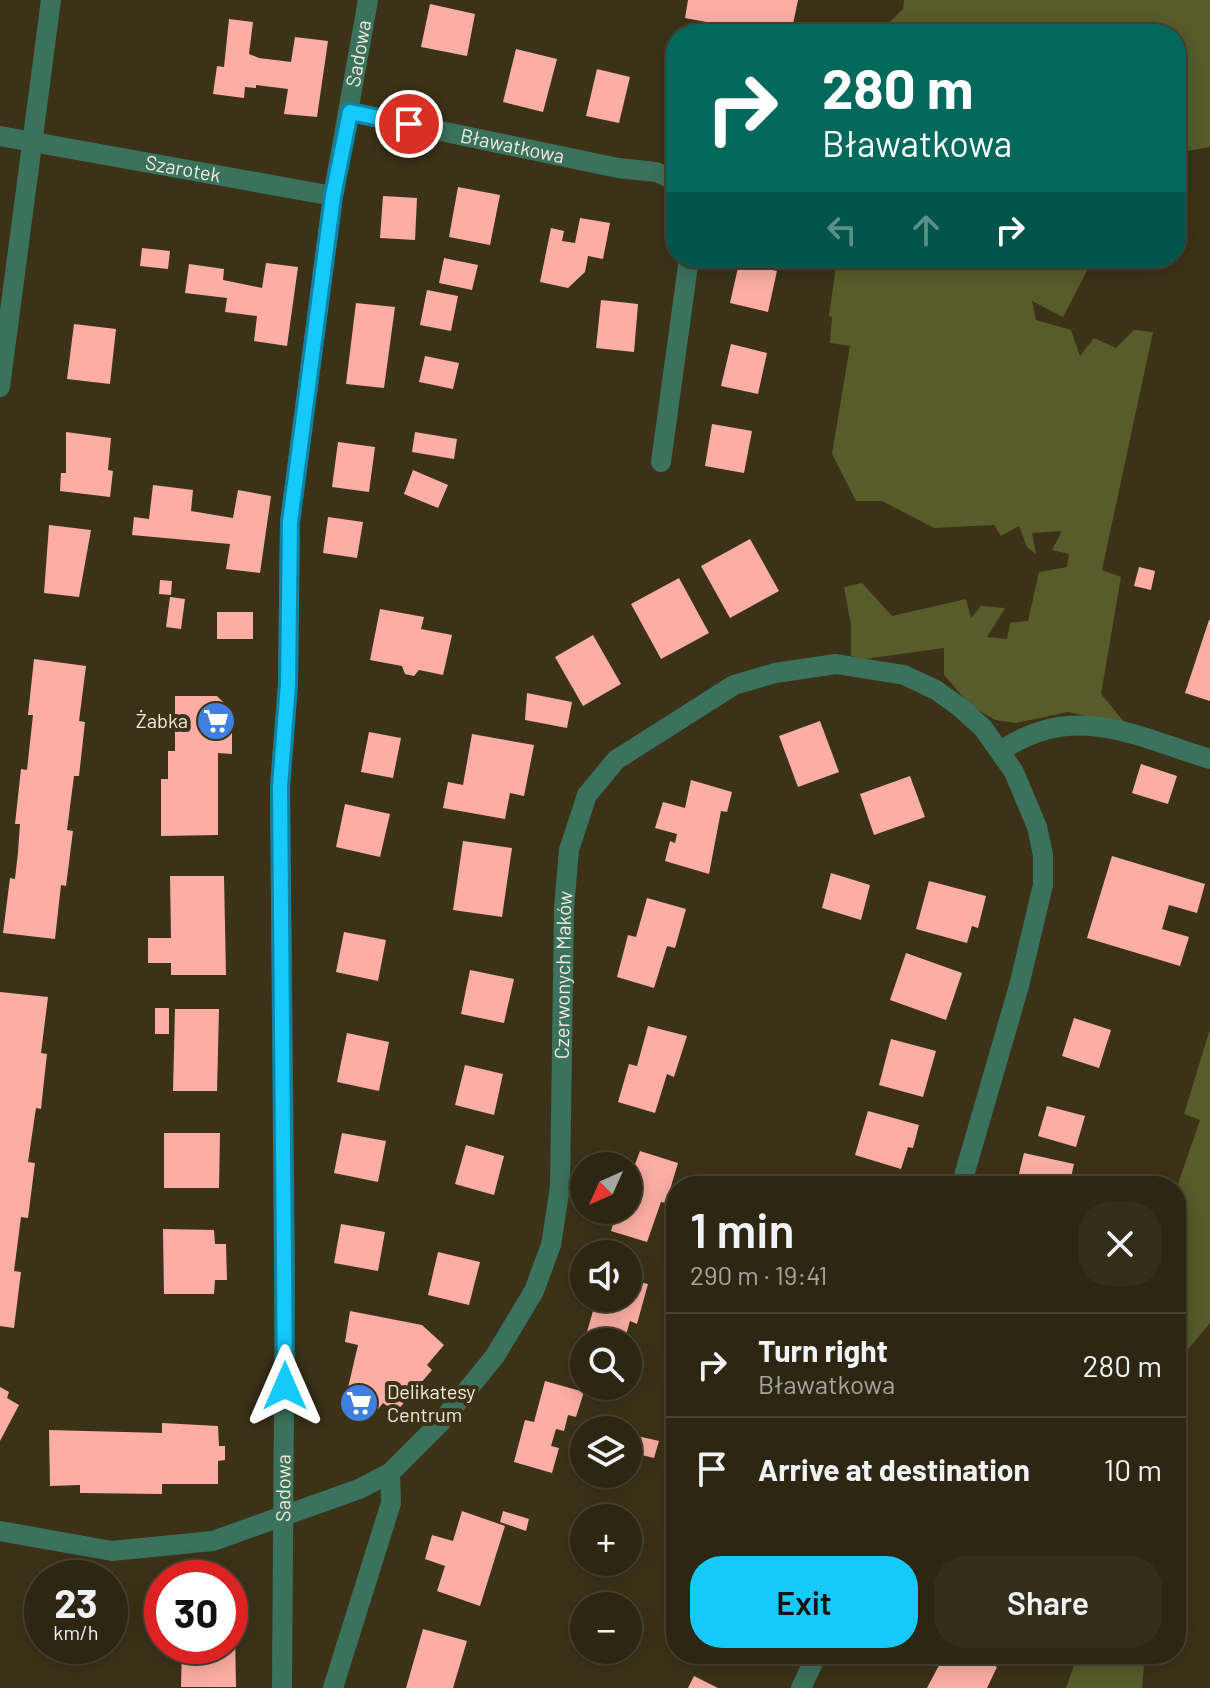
<!DOCTYPE html>
<html lang="en">
<head>
<meta charset="utf-8">
<style>
  :root { --surface:#2c2612; --page:#342e1b; --text:#f1f3f6; --muted:#a6a59f; --line:#484332; --accent:#15cafb }
  body { margin:0; font-family:Barlow,sans-serif; background:var(--page); color:var(--text); height:100vh; display:flex; flex-direction:column; font-size:30px; white-space:nowrap }
  * { box-sizing:border-box; margin:0 }
  p { font-size:26px; color:var(--muted) }
  .icon { flex:none; width:44px; height:44px; fill:none; stroke:currentColor; stroke-width:2; stroke-linecap:round; stroke-linejoin:round }
  .map { position:relative; flex:1; overflow:hidden }
  .details { position:absolute; left:666px; top:1176px; width:520px; height:488px; display:flex; flex-direction:column; background:var(--surface); border-radius:32px; box-shadow:0 4px 20px #0003,0 0 0 2px var(--line) }
  .details>* { flex:none }
  .hud { position:absolute; left:666px; top:24px; width:520px; height:244px; border-radius:32px; box-shadow:0 4px 20px #0003,0 0 0 2px var(--line); background:#00695c; color:#fff; overflow:hidden }
  .needle { width:52px; rotate:225deg }
  .tools { position:absolute; left:570px; top:1152px; display:grid; gap:16px }
  .tools a { display:grid; place-items:center; width:72px; height:72px; border-radius:50%; background:var(--surface); box-shadow:0 4px 20px #0003,0 0 0 2px var(--line); font-size:40px }
  .speed { position:absolute; left:24px; top:1560px; display:flex; gap:16px; font-size:40px; font-weight:700; text-align:center }
  .speed>* { display:grid; place-content:center; width:104px; height:104px; border-radius:50%; background:var(--surface); box-shadow:0 4px 20px #0003,0 0 0 2px var(--line); line-height:1 }
  .speed small { font-size:20px; font-weight:400 }
  .speed .limit { border:12px solid #d22; background:#fff; color:#111 }
  .pin { position:absolute; display:grid; place-items:center; width:68px; height:68px; color:#fff; margin:-34px; border:4px solid #fff; border-radius:50%; box-shadow:0 2px 8px #0007 }
  .me { position:absolute; width:88px; margin:-44px; rotate:0deg; stroke-linejoin:round; filter:drop-shadow(0 0 6px #0008) }
  .turn { display:flex; align-items:center; gap:28px; height:168px; padding:0 24px; font-size:36px }
  .turn .icon { width:104px; height:104px; stroke-width:2.5 }
  .turn b { display:block; font-size:56px; line-height:68px }
  .lanes { display:flex; align-items:center; height:76px; padding:0 24px; background:#0003; justify-content:center; gap:40px; direction:ltr }
  .lanes .off { opacity:.35 }
  .round { display:grid; place-items:center; flex:none; width:84px; height:84px; border-radius:32px; background:var(--page) }
  .summary { display:flex; align-items:center; justify-content:space-between; height:136px; padding:0 24px }
  h1 { font-size:48px; font-weight:600; line-height:60px }
  .cta { display:flex; gap:16px; margin-top:auto; padding:16px 24px }
  .cta a { flex:1; height:92px; border-radius:32px; background:var(--accent); color:#111; font-size:32px; font-weight:600; line-height:92px; text-align:center }
  .cta a+a { background:var(--page); color:var(--text) }
  ul { padding:0; list-style:none }
  li { display:flex; align-items:center; gap:24px; height:104px; padding:0 24px; border-top:2px solid var(--line) }
  li div { flex:1 }
  li b { display:block; font-size:30px }
  li em { font-style:normal }
  .map>svg:first-child { display:block }
  .green { fill:#585c2b }
  .building { fill:#fcaea4 }
  .lines { fill:none; stroke-linecap:round; stroke-linejoin:round }
  .minor { stroke:#3b725d; stroke-width:20 }
  .route-casing { stroke:#0e83a3; stroke-width:20 }
  .route { stroke:#15cafb; stroke-width:14 }
  .labels { text-anchor:middle; stroke-width:8; stroke-linejoin:round; paint-order:stroke }
  .street-label { font-size:20px; fill:#f2ecdd; stroke:#3b3218 }
  .poi-label { font-size:20px; fill:#f2ecdd; stroke:#3b3218; text-anchor:end }
</style>
</head>
<body>
<div class="map">
<svg width="1210" height="1688" viewBox="0 0 1210 1688">
  <rect width="100%" height="100%" fill="#3b3218"/>
  <g class="green">
    <path d="M 904,0 L 1210,0 L 1210,147 L 1176,153 L 1176,34 L 877,34 L 903,9 Z"/>
    <path d="M 837,258 L 863,258 L 872,269 L 875,258 L 1136,258 L 1122,268 L 1090,265 L 1063,317 L 1032,301 L 1036,320 L 1071,330 L 1080,356 L 1094,338 L 1116,348 L 1134,330 L 1153,332 L 1102,570 L 1121,577 L 1101,694 L 1126,724 L 1068,712 L 1016,723 L 995,720 L 970,705 L 944,675 L 944,648 L 865,659 L 851,656 L 851,625 L 844,587 L 862,583 L 892,616 L 966,599 L 971,618 L 981,606 L 1005,608 L 987,637 L 1007,639 L 1010,623 L 1028,621 L 1039,572 L 1067,567 L 1069,554 L 1052,550 L 1062,531 L 1032,533 L 1036,554 L 1027,547 L 1019,526 L 1001,536 L 994,525 L 934,528 L 882,501 L 856,501 L 832,454 L 850,346 L 830,343 L 832,317 L 829,316 Z"/>
    <path d="M 1210,1029 L 1210,1323 L 1176,1363 L 1176,1190 L 1200,1120 L 1184,1114 Z"/>
    <path d="M 1078,1654 L 1145,1654 L 1142,1688 L 1066,1688 Z"/>
  </g>
  <g class="building">
    <path d="M 688,0 L 798,0 L 791,34 L 771,34 L 685,18 Z"/>
    <path d="M 430,4 L 475,14 L 467,56 L 421,47 Z"/>
    <path d="M 229,19 L 253,22 L 249,54 L 259,58 L 291,62 L 295,37 L 328,41 L 317,117 L 284,114 L 288,89 L 256,85 L 256,88 L 245,87 L 244,98 L 213,94 L 217,66 L 224,67 Z"/>
    <path d="M 516,49 L 557,59 L 543,112 L 503,102 Z"/>
    <path d="M 597,69 L 630,77 L 619,123 L 586,116 Z"/>
    <path d="M 458,187 L 500,195 L 490,245 L 449,237 Z"/>
    <path d="M 383,196 L 417,198 L 415,240 L 380,238 Z"/>
    <path d="M 580,218 L 610,223 L 603,259 L 588,256 L 585,272 L 568,288 L 540,282 L 551,228 L 564,231 L 562,241 L 575,243 Z"/>
    <path d="M 142,248 L 170,251 L 168,269 L 140,266 Z"/>
    <path d="M 444,258 L 478,265 L 472,290 L 439,283 Z"/>
    <path d="M 266,263 L 298,267 L 287,346 L 254,341 L 257,316 L 225,312 L 227,298 L 185,293 L 189,264 L 224,269 L 223,280 L 262,288 Z"/>
    <path d="M 739,263 L 777,271 L 768,312 L 730,303 Z"/>
    <path d="M 427,290 L 458,296 L 451,331 L 420,325 Z"/>
    <path d="M 601,300 L 638,304 L 634,352 L 596,348 Z"/>
    <path d="M 356,303 L 395,307 L 384,388 L 346,384 Z"/>
    <path d="M 74,324 L 116,329 L 110,384 L 67,379 Z"/>
    <path d="M 731,344 L 767,353 L 758,394 L 721,386 Z"/>
    <path d="M 425,356 L 459,363 L 453,389 L 419,382 Z"/>
    <path d="M 712,424 L 752,431 L 744,473 L 705,466 Z"/>
    <path d="M 66,432 L 111,438 L 108,470 L 113,471 L 110,497 L 60,491 L 61,473 L 66,473 Z"/>
    <path d="M 415,432 L 457,439 L 454,459 L 412,452 Z"/>
    <path d="M 338,442 L 375,447 L 369,492 L 332,487 Z"/>
    <path d="M 413,470 L 448,485 L 438,508 L 404,494 Z"/>
    <path d="M 153,485 L 193,490 L 191,511 L 233,518 L 238,490 L 271,496 L 260,573 L 226,569 L 230,544 L 132,535 L 134,517 L 149,519 Z"/>
    <path d="M 328,517 L 363,522 L 357,558 L 323,553 Z"/>
    <path d="M 49,525 L 91,530 L 79,597 L 44,593 Z"/>
    <path d="M 750,539 L 779,591 L 730,618 L 701,566 Z"/>
    <path d="M 1139,567 L 1155,571 L 1151,590 L 1134,586 Z"/>
    <path d="M 679,578 L 709,633 L 661,659 L 631,604 Z"/>
    <path d="M 160,580 L 172,581 L 171,595 L 159,594 Z"/>
    <path d="M 170,597 L 185,599 L 181,629 L 166,627 Z"/>
    <path d="M 380,609 L 424,617 L 421,629 L 452,635 L 443,675 L 419,670 L 414,676 L 405,674 L 402,666 L 370,660 Z"/>
    <rect x="217" y="612" width="36" height="27"/>
    <path d="M 1209,620 L 1210,620 L 1210,701 L 1185,693 Z"/>
    <path d="M 593,635 L 621,684 L 583,706 L 555,657 Z"/>
    <path d="M 34,659 L 86,666 L 79,721 L 85,722 L 79,776 L 74,776 L 67,830 L 73,831 L 66,886 L 61,885 L 55,939 L 3,933 L 10,878 L 15,879 L 18,852 L 20,824 L 15,824 L 21,769 L 27,770 L 33,715 L 28,715 Z"/>
    <path d="M 527,693 L 572,702 L 567,728 L 525,720 Z"/>
    <path d="M 175,696 L 217,696 L 232,711 L 232,754 L 218,753 L 218,835 L 161,836 L 161,779 L 168,779 L 168,751 L 175,751 Z"/>
    <path d="M 820,721 L 839,772 L 798,787 L 779,736 Z"/>
    <path d="M 369,732 L 401,738 L 393,778 L 361,772 Z"/>
    <path d="M 472,734 L 534,745 L 524,796 L 510,793 L 505,819 L 443,808 L 448,782 L 463,785 Z"/>
    <path d="M 1141,764 L 1177,776 L 1168,804 L 1132,793 Z"/>
    <path d="M 910,776 L 925,817 L 874,835 L 860,794 Z"/>
    <path d="M 691,780 L 732,792 L 727,812 L 721,811 L 709,874 L 665,861 L 670,841 L 675,843 L 677,834 L 655,828 L 663,802 L 685,808 Z"/>
    <path d="M 345,804 L 390,814 L 380,857 L 336,847 Z"/>
    <path d="M 463,841 L 512,848 L 502,917 L 453,910 Z"/>
    <path d="M 1112,856 L 1205,884 L 1197,913 L 1169,905 L 1162,929 L 1189,937 L 1180,966 L 1087,938 Z"/>
    <path d="M 831,873 L 870,885 L 861,920 L 822,908 Z"/>
    <path d="M 170,876 L 224,876 L 226,975 L 171,975 L 171,963 L 148,963 L 148,938 L 171,938 Z"/>
    <path d="M 929,881 L 986,896 L 978,928 L 972,926 L 967,943 L 916,929 Z"/>
    <path d="M 647,898 L 686,909 L 675,948 L 667,946 L 654,988 L 617,977 L 628,935 L 636,937 Z"/>
    <path d="M 344,932 L 386,940 L 378,981 L 336,972 Z"/>
    <path d="M 906,953 L 962,973 L 946,1020 L 890,1000 Z"/>
    <path d="M 470,970 L 514,979 L 504,1023 L 461,1014 Z"/>
    <path d="M 0,992 L 48,997 L 41,1053 L 47,1054 L 44,1081 L 41,1109 L 36,1108 L 28,1162 L 35,1163 L 28,1218 L 21,1217 L 14,1271 L 21,1272 L 14,1328 L 0,1326 Z"/>
    <rect x="155" y="1008" width="14" height="26"/>
    <path d="M 175,1009 L 219,1009 L 217,1091 L 173,1091 Z"/>
    <path d="M 1074,1018 L 1111,1030 L 1099,1068 L 1062,1056 Z"/>
    <path d="M 648,1026 L 687,1036 L 674,1077 L 667,1074 L 655,1113 L 618,1102 L 629,1064 L 637,1066 Z"/>
    <path d="M 347,1033 L 389,1042 L 379,1091 L 337,1082 Z"/>
    <path d="M 891,1039 L 936,1051 L 923,1097 L 879,1085 Z"/>
    <path d="M 465,1065 L 503,1074 L 494,1115 L 455,1105 Z"/>
    <path d="M 1047,1106 L 1085,1116 L 1076,1147 L 1038,1136 Z"/>
    <path d="M 868,1111 L 919,1125 L 913,1148 L 908,1147 L 901,1169 L 855,1155 Z"/>
    <path d="M 164,1133 L 220,1133 L 219,1188 L 164,1188 Z"/>
    <path d="M 342,1133 L 386,1141 L 378,1182 L 334,1173 Z"/>
    <path d="M 466,1145 L 504,1156 L 494,1195 L 455,1184 Z"/>
    <path d="M 640,1151 L 678,1163 L 666,1203 L 661,1202 L 647,1242 L 611,1231 L 617,1210 L 628,1210 L 628,1183 Z"/>
    <path d="M 1024,1153 L 1074,1164 L 1069,1186 L 1016,1186 Z"/>
    <path d="M 341,1224 L 385,1232 L 378,1271 L 334,1263 Z"/>
    <path d="M 163,1229 L 214,1230 L 215,1244 L 226,1244 L 227,1280 L 215,1280 L 214,1294 L 164,1294 Z"/>
    <path d="M 438,1252 L 480,1262 L 469,1305 L 428,1295 Z"/>
    <path d="M 628,1279 L 648,1284 L 637,1324 L 630,1321 L 624,1342 L 584,1342 L 593,1311 L 599,1313 L 603,1298 L 628,1298 Z"/>
    <path d="M 350,1311 L 422,1325 L 444,1345 L 427,1365 L 432,1370 L 396,1412 L 383,1403 L 370,1419 L 344,1405 L 358,1345 L 345,1342 Z"/>
    <path d="M 545,1381 L 584,1392 L 576,1417 L 568,1415 L 564,1431 L 556,1429 L 551,1446 L 559,1448 L 552,1473 L 514,1462 L 525,1420 L 534,1422 Z"/>
    <path d="M 0,1387 L 9,1392 L 7,1398 L 19,1405 L 0,1441 Z"/>
    <path d="M 162,1423 L 218,1426 L 219,1446 L 225,1446 L 225,1460 L 218,1461 L 218,1484 L 162,1484 L 162,1494 L 80,1493 L 80,1485 L 50,1486 L 49,1430 L 162,1433 Z"/>
    <path d="M 633,1435 L 659,1441 L 654,1458 L 629,1452 Z"/>
    <path d="M 462,1511 L 505,1526 L 480,1606 L 437,1591 L 445,1566 L 425,1559 L 432,1535 L 453,1541 Z"/>
    <path d="M 503,1511 L 529,1519 L 526,1531 L 500,1522 Z"/>
    <path d="M 423,1629 L 467,1641 L 453,1688 L 406,1688 Z"/>
    <path d="M 230,1631 L 235,1631 L 236,1687 L 181,1687 L 182,1646 L 230,1646 Z"/>
    <path d="M 945,1654 L 972,1654 L 997,1667 L 987,1688 L 927,1688 Z"/>
    <path d="M 694,1676 L 718,1688 L 688,1688 Z"/>
  </g>
  <g class="lines">
    <g class="minor">
      <path id="s1" d="M 350,112 L 618,168 L 656,172 L 676,181"/>
      <path id="s2" d="M 0,136 L 333,196"/>
      <path d="M 0,387 L 51,0"/>
      <path d="M 661,462 L 689,258"/>
      <path d="M 1001,751 C 1073,701 1135,736 1210,759"/>
      <path id="s3" d="M 0,1531 L 112,1551 L 213,1541 L 359,1489 L 390,1473 L 442,1421 L 495,1356 L 534,1291 L 551,1245 L 560,1187 L 564,908 L 569,850 L 587,795 L 616,760 L 734,685 L 775,673 L 836,664 L 904,675 L 936,690 L 961,708 L 983,728 L 1014,772 L 1037,827 L 1043,855 L 1043,885 L 1019,986 L 961,1186"/>
      <path id="s4" d="M 282,1688 L 285,1268 L 280,787 L 288,684 L 290,522 L 333,196 L 368,0"/>
      <path d="M 333,1688 L 391,1503 L 390,1473"/>
      <path d="M 801,1688 L 817,1654"/>
    </g>
  </g>
  <g class="lines">
    <defs>
      <path id="route" d="M 285,1386 L 280,787 L 288,684 L 290,522 L 333,196 L 350,112 L 409,124"/>
    </defs>
    <use href="#route" class="route-casing"/>
    <use href="#route" class="route"/>
  </g>
  <defs>
    <symbol id="supermarket-disc" viewBox="-11 -11 22 22"><circle r="9.5" fill="#3f7fe0" stroke="#3b3218"/><path d="M-6-5.5h2.5l.6 2H6L4.5 2H-2.5L-4.4-4H-6ZM-1.5 3.2a1.3 1.3 0 1 0 .1 0ZM3 3.2a1.3 1.3 0 1 0 .1 0Z" fill="#fff"/></symbol>
  </defs>
  <g fill-rule="evenodd">
    <use href="#supermarket-disc" x="194" y="699" width="44" height="44"/>
    <use href="#supermarket-disc" x="337" y="1381" width="44" height="44"/>
  </g>
  <g class="labels">
    <g class="street-label">
      <text dy="7" stroke="none"><textPath href="#s4" startOffset="1640">Sadowa</textPath></text>
      <text dy="7" stroke="none"><textPath href="#s1" startOffset="166">Bławatkowa</textPath></text>
      <text dy="7" stroke="none"><textPath href="#s2" startOffset="186">Szarotek</textPath></text>
      <text dy="7" stroke="none"><textPath href="#s3" startOffset="958">Czerwonych Maków</textPath></text>
      <text dy="7" stroke="none"><textPath href="#s4" startOffset="200">Sadowa</textPath></text>
    </g>
    <g class="poi-label">
      <text x="188" y="728">Żabka</text>
      <text x="387" y="1399" text-anchor="start">Delikatesy<tspan x="387" dy="23">Centrum</tspan></text>
    </g>
  </g>
</svg>
<div class="tools">
<a><svg class="needle" viewBox="-14 -14 28 28"><path d="M0-13l5 13h-10z" fill="#e53935"/><path d="M0 13l5-13h-10z" fill="#a6a59f"/></svg></a>
<a><svg class="icon" aria-label="sound" viewBox="0 0 24 24"><path d="M4 9h4l5-4v14l-5-4H4zM17 9q2 3 0 6"/></svg></a>
<a><svg class="icon" aria-label="search" viewBox="0 0 24 24"><circle cx="10" cy="10" r="6"/><path d="M15 15l6 6"/></svg></a>
<a><svg class="icon" aria-label="layers" viewBox="0 0 24 24"><path d="M12 4l9 5-9 5-9-5zM3 14l9 5 9-5"/></svg></a>
<a>+</a>
<a>−</a>
</div>
<div class="speed"><div>23<small>km/h</small></div><div class="limit">30</div></div>
<div class="pin" style="left:409px;top:124px;background:#d93025"><svg class="icon" aria-label="arrive" viewBox="0 0 24 24"><path d="M6 21V4h12l-3 4 3 4H6"/></svg></div>
<svg class="me" style="left:285px;top:1386px" viewBox="-20 -20 40 40"><path d="M0-17L14 15 0 8-14 15z" fill="#15cafb" stroke="#fff" stroke-width="4"/></svg>
<div class="hud">
<div class="turn"><svg class="icon" aria-label="right" viewBox="0 0 24 24"><path d="M7 20v-9h11M14 6l5 5-5 5"/></svg><div><b>280 m</b>Bławatkowa</div></div>
<div class="lanes"><svg class="icon off" aria-label="left" viewBox="0 0 24 24"><path d="M17 20v-9H6M10 6l-5 5 5 5"/></svg><svg class="icon off" aria-label="ahead" viewBox="0 0 24 24"><path d="M12 20V5M6 11l6-6 6 6"/></svg><svg class="icon" aria-label="right" viewBox="0 0 24 24"><path d="M7 20v-9h11M14 6l5 5-5 5"/></svg></div>
</div>
<section class="details">
<div class="summary"><div><h1>1 min</h1><p>290 m · 19:41</p></div><a class="round"><svg class="icon" aria-label="close" viewBox="0 0 24 24"><path d="M6 6l12 12M18 6L6 18"/></svg></a></div>
<ul>
<li><svg class="icon" aria-label="right" viewBox="0 0 24 24"><path d="M7 20v-9h11M14 6l5 5-5 5"/></svg><div><b>Turn right</b><p>Bławatkowa</p></div><em>280 m</em></li>
<li><svg class="icon" aria-label="arrive" viewBox="0 0 24 24"><path d="M6 21V4h12l-3 4 3 4H6"/></svg><div><b>Arrive at destination</b></div><em>10 m</em></li>
</ul>
<div class="cta"><a>Exit</a><a>Share</a></div>
</section>
</div>
</body>
</html>
